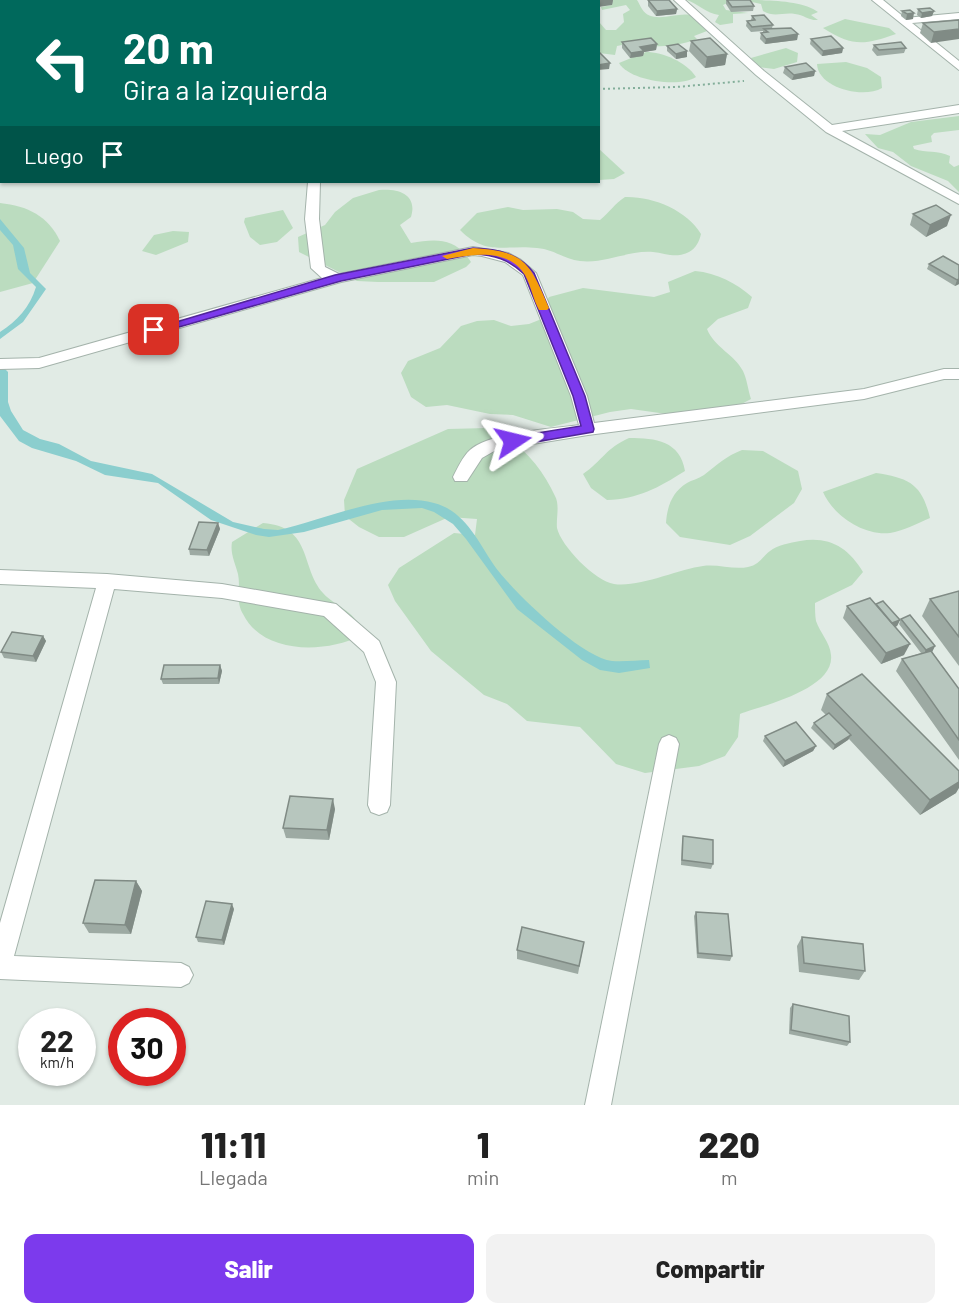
<!DOCTYPE html>
<html lang="es">
<head>
<meta charset="utf-8">
<style>
  :root { --surface:#fff; --page:#f2f2f2; --text:#222; --muted:#767676; --accent:#7c3aed }
  body { margin:0; font-family:Barlow,sans-serif; background:var(--page); color:var(--text); height:100vh; display:flex; flex-direction:column; font-size:22px; white-space:nowrap }
  * { box-sizing:border-box; margin:0 }
  p { font-size:20px; color:var(--muted) }
  .icon { flex:none; width:33px; height:33px; fill:none; stroke:currentColor; stroke-width:2; stroke-linecap:round; stroke-linejoin:round }
  .map { position:relative; height:1105px; overflow:hidden }
  .details { display:flex; flex-direction:column; background:var(--surface); flex:1 }
  .details>* { flex:none }
  .banner { position:absolute; left:0px; top:0px; width:600px; height:183px; box-shadow:0 2px 4px #0004; background:#00695c; color:#fff; overflow:hidden }
  .speed { position:absolute; left:18px; top:1008px; display:flex; gap:12px; font-size:30px; font-weight:700; text-align:center }
  .speed>* { display:grid; place-content:center; width:78px; height:78px; border-radius:50%; background:var(--surface); box-shadow:0 2px 4px #0004; line-height:1 }
  .speed small { font-size:15px; font-weight:400 }
  .speed .limit { border:9px solid #d22; background:#fff; color:#111 }
  .pin { position:absolute; display:grid; place-items:center; width:51px; height:51px; color:#fff; margin:-26px; border-radius:12px; box-shadow:0 3px 9px #0006 }
  .me { position:absolute; width:66px; margin:-33px; rotate:80deg; stroke-linejoin:round; filter:drop-shadow(0 0 4px #0008) }
  .turn { display:flex; align-items:center; gap:21px; height:126px; padding:0 24px; font-size:27px }
  .turn .icon { width:78px; height:78px; stroke-width:2.5 }
  .turn b { display:block; font-size:42px; line-height:51px }
  .then { display:flex; align-items:center; height:57px; padding:0 24px; background:#0003; gap:12px; font-size:22px }
  .eta { display:flex; justify-content:space-evenly; align-items:center; height:102px; text-align:center }
  .eta b { font-size:36px; font-weight:800; line-height:42px }
  .action { display:flex; gap:12px; margin-top:auto; padding:12px 24px }
  .action a { flex:1; height:69px; border-radius:12px; background:var(--accent); color:#fff; font-size:24px; font-weight:800; line-height:69px; text-align:center }
  .action a+a { background:var(--page); color:var(--text) }
  .map>svg:first-child { display:block }
  .green { fill:#bbdcbf }
  .water { fill:#8bcece }
  .lines { fill:none; stroke-linecap:round; stroke-linejoin:round }
  .street-casing { stroke:#a4b3ab; stroke-width:2 }
  .path { stroke:#83ae9a; stroke-width:2; stroke-dasharray:2 3; stroke-linecap:butt }
  .street { fill:#fff; fill-rule:evenodd }
  .wall { fill:#9daaa3 }
  .shaded-wall { fill:#808b85 }
  .building { fill:#b7c6be; stroke:#808b85; stroke-width:1.5 }
  .route { fill:#7c3aed; stroke:#51269a; stroke-width:1.5 }
  .slow { fill:#f59e0b }
</style>
</head>
<body>
<div class="map">
<svg width="959" height="1105" viewBox="0 0 959 1105">
  <rect width="100%" height="100%" fill="#e1ebe5"/>
  <g class="green">
    <path d="M 612,0 L 637,0 C 639,3 640,6 642,9 C 652,25 676,12 690,15 L 707,31 L 694,36 L 697,39 C 672,49 648,46 622,45 L 617,46 L 615,55 L 599,53 L 599,22 L 606,30 L 616,30 L 624,22 L 623,14 L 630,10 L 626,5 L 602,10 L 601,7 L 612,5 Z"/>
    <path d="M 687,0 L 734,0 L 723,5 L 726,10 L 748,13 L 733,14 L 733,23 L 720,25 L 715,22 L 719,15 C 706,13 698,4 687,0 Z"/>
    <path d="M 743,0 C 765,0 803,0 818,12 L 811,15 L 818,20 C 810,21 804,15 795,14 C 782,12 775,18 763,11 L 761,4 Z"/>
    <path d="M 845,19 L 889,28 L 896,34 C 864,45 853,47 823,28 Z"/>
    <path d="M 786,48 L 798,53 L 797,62 L 774,69 L 759,67 L 751,58 Z"/>
    <path d="M 646,52 C 663,52 686,62 696,77 C 680,88 629,81 619,63 Z"/>
    <path d="M 846,62 L 867,68 L 881,77 L 882,88 C 863,99 818,88 817,64 Z"/>
    <path d="M 959,116 L 959,130 L 934,133 L 931,136 L 932,142 L 913,146 L 914,149 C 926,153 938,150 950,156 L 949,163 L 954,167 L 959,165 L 959,192 L 948,181 L 911,166 L 893,152 L 878,148 L 865,134 L 880,135 L 911,122 Z"/>
    <path d="M 598,148 L 625,173 L 614,179 L 599,180 Z"/>
    <path d="M 379,190 C 398,188 418,194 411,217 L 400,225 L 411,243 C 436,239 455,237 471,262 L 466,267 L 434,282 L 378,282 L 357,281 L 299,252 L 298,237 L 325,225 L 335,212 L 353,198 Z"/>
    <path d="M 625,197 C 652,196 687,210 701,234 C 699,242 696,248 689,252 C 676,259 665,253 653,252 C 629,250 605,264 580,261 C 564,259 553,249 537,248 C 505,244 487,257 460,230 L 477,213 L 508,207 L 523,210 L 557,209 L 573,212 L 583,219 L 600,220 C 610,212 614,204 625,197 Z"/>
    <path d="M 0,203 C 28,206 48,216 60,241 L 33,283 L 0,292 Z"/>
    <path d="M 283,210 L 293,228 L 277,242 L 260,245 L 250,237 L 244,222 L 245,218 Z"/>
    <path d="M 173,231 L 189,232 L 188,242 L 156,255 L 142,251 L 154,235 Z"/>
    <path d="M 695,271 C 717,273 736,283 752,297 L 748,308 L 718,319 L 707,329 C 714,347 734,354 743,371 C 747,379 748,390 751,399 L 734,408 L 674,415 L 631,409 L 610,412 L 551,427 L 513,415 L 490,414 L 447,405 L 426,407 L 411,397 L 401,373 L 408,361 L 440,348 L 461,326 L 477,321 L 494,320 L 511,326 L 529,324 L 544,318 L 543,307 L 549,297 L 583,288 L 654,297 L 670,292 L 668,282 Z"/>
    <path d="M 487,428 C 518,439 541,466 555,496 C 560,505 556,518 557,528 C 561,546 595,581 614,584 C 638,588 679,569 703,566 C 718,564 734,570 748,567 C 759,565 762,557 770,551 C 777,545 790,543 800,541 C 829,536 848,547 863,572 L 852,585 L 815,603 C 815,608 815,616 816,621 C 820,633 830,642 831,655 C 835,689 764,705 740,714 L 738,737 L 725,756 L 699,766 L 645,773 L 616,764 L 580,727 L 527,721 L 507,704 L 484,695 L 431,651 L 395,601 L 388,585 L 399,568 L 454,533 L 475,535 L 477,519 L 449,517 L 404,537 L 379,537 L 359,527 L 345,516 L 344,500 L 357,469 L 448,429 Z"/>
    <path d="M 629,438 C 656,438 680,441 685,471 C 658,488 638,499 607,500 L 591,488 L 583,474 C 602,461 606,448 629,438 Z"/>
    <path d="M 742,450 L 763,451 L 798,471 L 802,489 L 794,503 L 750,536 L 730,545 L 680,537 L 666,523 C 667,507 672,492 687,483 C 692,480 698,479 704,475 C 717,465 726,456 742,450 Z"/>
    <path d="M 876,473 C 909,478 922,484 930,518 C 918,523 903,531 890,533 C 863,536 833,515 823,492 Z"/>
    <path d="M 263,523 C 313,527 300,567 323,593 C 336,608 361,612 360,636 C 326,653 263,655 243,614 C 235,600 241,588 238,574 C 235,562 230,554 232,542 Z"/>
  </g>
  <g class="water">
    <path d="M 0,219 L 24,248 L 30,273 L 46,289 L 23,322 L 0,339 L 0,332 C 17,321 30,307 36,287 L 18,269 L 13,245 L 0,230 Z"/>
    <path d="M 0,364 L 8,372 L 8,402 L 11,411 L 23,430 L 40,439 L 59,444 L 91,461 L 152,474 L 233,522 L 264,529 L 278,530 C 325,520 387,490 434,503 C 466,511 479,544 496,568 C 515,593 581,657 612,661 C 624,662 637,660 649,660 L 650,668 L 619,673 L 600,670 L 582,660 L 517,609 L 466,539 L 453,524 L 434,512 L 422,508 L 382,510 L 304,532 L 269,537 L 256,535 L 211,520 L 158,483 L 105,475 L 76,461 L 32,448 L 19,441 L 0,416 Z"/>
  </g>
  <g class="lines">
    <defs>
      <g id="street">
        <rect x="292" y="0" width="10" height="2"/>
        <path d="M 475,0 L 485,0 L 486,2 L 476,2 Z"/>
        <path d="M 674,0 L 685,0 L 764,71 L 832,125 L 959,105 L 959,113 L 842,131 L 959,195 L 959,204 L 826,132 L 756,75 Z"/>
        <path d="M 872,0 L 883,0 L 905,18 L 959,13 L 959,19 L 912,23 L 959,61 L 959,70 Z"/>
        <path d="M 308,182 L 320,182 L 319,219 L 325,267 L 339,274 L 473,247 L 508,253 L 521,260 L 536,273 L 587,396 L 594,423 L 864,389 L 944,369 L 959,369 L 959,379 L 944,379 L 864,399 L 588,435 L 496,450 L 482,458 L 467,481 L 455,481 L 453,477 C 457,469 463,456 470,450 C 490,432 552,429 579,425 L 571,396 L 523,275 L 505,262 L 482,256 L 473,255 L 341,282 L 39,368 L 0,369 L 0,359 L 39,358 L 322,278 L 311,268 L 305,219 Z"/>
        <path d="M 0,570 L 107,574 L 222,584 L 336,604 L 379,641 L 396,682 L 390,805 L 387,812 L 379,815 L 371,812 L 368,805 L 376,682 L 364,652 L 324,616 L 222,598 L 114,589 L 14,956 L 181,963 L 189,967 L 193,975 L 189,983 L 181,987 L 0,979 L 0,923 L 96,588 L 0,584 Z"/>
        <path d="M 669,735 L 676,738 L 679,744 L 611,1105 L 585,1105 L 659,744 L 662,738 Z"/>
      </g>
    </defs>
    <use href="#street" class="street-casing"/>
    <path class="path" d="M 598,89 L 676,87 L 744,81"/>
    <use href="#street" class="street"/>
  </g>
  <g class="wall">
    <path d="M 579,0 L 613,0 L 612,5 L 598,2 L 580,2 Z"/>
    <path d="M 648,0 L 677,9 L 676,14 L 656,16 L 648,6 Z"/>
    <path d="M 726,0 L 750,0 L 754,6 L 753,11 L 731,12 L 726,4 Z"/>
    <path d="M 918,9 L 934,11 L 932,16 L 921,18 L 917,15 Z"/>
    <path d="M 902,11 L 913,19 L 906,20 L 901,16 Z"/>
    <path d="M 752,16 L 773,25 L 772,28 L 798,34 L 797,40 L 765,44 L 760,39 L 761,33 L 763,33 L 763,31 L 751,32 L 746,26 L 747,21 L 751,20 Z"/>
    <path d="M 959,20 L 931,43 L 920,33 L 923,23 Z"/>
    <path d="M 811,39 L 843,48 L 842,53 L 822,56 L 810,44 Z"/>
    <path d="M 691,41 L 727,54 L 725,65 L 705,68 L 689,51 Z"/>
    <path d="M 622,42 L 657,44 L 656,50 L 644,52 L 643,56 L 630,58 L 622,48 Z"/>
    <path d="M 874,45 L 906,48 L 904,53 L 877,56 L 872,50 Z"/>
    <path d="M 667,46 L 687,51 L 687,57 L 676,59 L 667,51 Z"/>
    <path d="M 785,67 L 815,71 L 814,76 L 792,80 L 783,73 Z"/>
    <path d="M 913,214 L 947,226 L 926,237 L 910,225 Z"/>
    <path d="M 943,256 L 959,284 L 955,286 L 927,269 L 929,264 Z"/>
    <path d="M 218,523 L 220,529 L 209,556 L 190,555 L 189,549 Z"/>
    <path d="M 959,591 L 959,666 L 922,616 L 930,599 Z"/>
    <path d="M 847,606 L 900,620 L 897,626 L 895,627 L 904,655 L 881,664 L 843,618 Z"/>
    <path d="M 901,619 L 935,646 L 932,652 L 959,689 L 959,760 L 896,671 L 902,659 L 921,653 L 899,624 Z"/>
    <path d="M 43,636 L 46,641 L 36,662 L 4,658 L 1,652 Z"/>
    <path d="M 220,665 L 222,671 L 219,684 L 163,684 L 161,679 Z"/>
    <path d="M 827,694 L 956,793 L 920,815 L 849,739 L 833,750 L 811,728 L 814,723 L 826,715 L 821,710 Z"/>
    <path d="M 765,736 L 816,746 L 813,751 L 783,767 L 763,741 Z"/>
    <path d="M 335,809 L 329,840 L 286,838 L 283,828 Z"/>
    <path d="M 683,836 L 713,864 L 711,869 L 681,865 L 682,841 Z"/>
    <path d="M 136,881 L 142,891 L 131,934 L 89,933 L 83,923 Z"/>
    <path d="M 234,909 L 224,945 L 198,942 L 196,937 Z"/>
    <path d="M 696,912 L 732,956 L 730,961 L 697,958 L 694,916 Z"/>
    <path d="M 802,937 L 865,971 L 859,980 L 799,972 L 797,946 Z"/>
    <path d="M 584,942 L 578,974 L 517,959 L 517,950 Z"/>
    <path d="M 793,1004 L 850,1042 L 847,1046 L 789,1034 L 790,1008 Z"/>
  </g>
  <g class="shaded-wall">
    <path d="M 424,0 L 450,0 L 450,1 L 424,2 Z"/>
    <path d="M 587,0 L 613,0 L 612,5 L 598,7 L 598,2 L 587,2 Z"/>
    <path d="M 677,9 L 676,14 L 656,16 L 657,11 Z"/>
    <path d="M 934,11 L 932,16 L 921,18 L 922,13 Z"/>
    <path d="M 914,13 L 913,19 L 906,20 L 907,14 Z"/>
    <path d="M 959,29 L 959,39 L 931,43 L 934,32 Z"/>
    <path d="M 798,34 L 797,40 L 765,44 L 766,39 Z"/>
    <path d="M 657,44 L 656,50 L 644,52 L 643,56 L 630,58 L 631,53 L 640,47 Z"/>
    <path d="M 843,48 L 842,53 L 822,56 L 823,51 Z"/>
    <path d="M 687,51 L 687,57 L 676,59 L 676,54 Z"/>
    <path d="M 727,54 L 725,65 L 705,68 L 707,57 Z"/>
    <path d="M 610,63 L 609,69 L 598,70 L 598,65 Z"/>
    <path d="M 815,71 L 814,76 L 792,80 L 794,75 Z"/>
    <path d="M 951,215 L 947,226 L 926,237 L 930,225 Z"/>
    <path d="M 959,279 L 959,284 L 955,286 L 957,280 Z"/>
    <path d="M 218,523 L 220,529 L 209,556 L 207,550 Z"/>
    <path d="M 900,620 L 897,626 L 888,630 L 891,624 Z"/>
    <path d="M 43,636 L 46,641 L 36,662 L 33,656 Z"/>
    <path d="M 910,644 L 904,655 L 881,664 L 886,653 Z"/>
    <path d="M 935,646 L 932,652 L 923,655 L 926,650 Z"/>
    <path d="M 220,665 L 222,671 L 219,684 L 218,678 Z"/>
    <path d="M 851,735 L 848,740 L 833,750 L 835,745 Z"/>
    <path d="M 816,746 L 813,751 L 783,767 L 785,761 Z"/>
    <path d="M 959,782 L 959,788 L 956,793 L 920,815 L 930,800 Z"/>
    <path d="M 333,799 L 335,809 L 329,840 L 327,830 Z"/>
    <path d="M 136,881 L 142,891 L 131,934 L 125,925 Z"/>
    <path d="M 232,904 L 234,909 L 224,945 L 222,940 Z"/>
  </g>
  <g class="building">
    <path d="M 368,0 L 389,0 L 390,2 L 369,2 Z"/>
    <path d="M 503,0 L 524,0 L 525,2 L 504,2 Z"/>
    <path d="M 556,0 L 577,0 L 578,2 L 557,2 Z"/>
    <path d="M 648,0 L 669,0 L 677,9 L 657,11 Z"/>
    <path d="M 727,0 L 750,0 L 754,6 L 732,7 Z"/>
    <path d="M 930,8 L 934,11 L 922,13 L 918,9 Z"/>
    <path d="M 910,10 L 914,13 L 907,14 L 902,11 Z"/>
    <path d="M 764,15 L 773,25 L 752,27 L 747,21 L 755,20 L 752,16 Z"/>
    <path d="M 959,20 L 959,29 L 934,32 L 923,23 Z"/>
    <path d="M 791,28 L 798,34 L 766,39 L 761,33 L 768,32 L 764,29 Z"/>
    <path d="M 831,36 L 843,48 L 823,51 L 811,39 Z"/>
    <path d="M 651,38 L 657,44 L 640,47 L 644,51 L 631,53 L 622,42 Z"/>
    <path d="M 710,38 L 727,54 L 707,57 L 691,41 Z"/>
    <path d="M 901,42 L 906,48 L 879,50 L 874,45 Z"/>
    <path d="M 678,44 L 687,51 L 676,54 L 667,46 Z"/>
    <path d="M 598,51 L 610,63 L 598,65 Z"/>
    <path d="M 806,63 L 815,71 L 794,75 L 785,67 Z"/>
    <path d="M 936,205 L 951,215 L 930,225 L 913,214 Z"/>
    <path d="M 943,256 L 959,265 L 959,279 L 957,280 L 929,264 Z"/>
    <path d="M 199,522 L 218,523 L 207,550 L 189,549 Z"/>
    <path d="M 959,591 L 959,637 L 930,599 Z"/>
    <path d="M 870,598 L 910,644 L 886,653 L 847,606 Z"/>
    <path d="M 883,601 L 900,620 L 892,623 L 876,604 Z"/>
    <path d="M 910,615 L 935,646 L 926,650 L 901,619 Z"/>
    <path d="M 12,632 L 43,636 L 33,656 L 1,652 Z"/>
    <path d="M 931,651 L 959,689 L 959,740 L 902,659 Z"/>
    <path d="M 164,665 L 220,665 L 218,678 L 161,679 Z"/>
    <path d="M 862,674 L 959,771 L 959,782 L 930,800 L 827,694 Z"/>
    <path d="M 829,713 L 851,735 L 835,745 L 814,723 Z"/>
    <path d="M 796,722 L 816,746 L 785,761 L 765,736 Z"/>
    <path d="M 290,796 L 333,799 L 327,830 L 283,828 Z"/>
    <path d="M 683,836 L 713,840 L 713,864 L 682,860 Z"/>
    <path d="M 95,880 L 136,881 L 125,925 L 83,923 Z"/>
    <path d="M 206,901 L 232,904 L 222,940 L 196,937 Z"/>
    <path d="M 696,912 L 728,914 L 732,956 L 698,953 Z"/>
    <path d="M 522,927 L 584,942 L 579,966 L 517,950 Z"/>
    <path d="M 802,937 L 863,944 L 865,971 L 804,963 Z"/>
    <path d="M 793,1004 L 849,1016 L 850,1042 L 791,1030 Z"/>
  </g>
  <path class="route" d="M 473,248 C 498,249 518,253 534,273 L 585,396 L 594,429 L 593,432 L 513,446 L 507,441 L 513,437 L 581,426 L 573,396 L 524,274 C 508,259 495,255 473,254 L 341,281 L 158,333 L 149,330 L 335,275 Z"/>
  <path class="slow" d="M 473,248 C 525,251 530,263 549,308 L 547,310 L 539,310 C 533,299 531,286 525,275 C 508,248 473,254 447,259 L 442,256 Z"/>
</svg>
<div class="speed"><div>22<small>km/h</small></div><div class="limit">30</div></div>
<div class="pin" style="left:154px;top:330px;background:#d93025"><svg class="icon" aria-label="arrive" viewBox="0 0 24 24"><path d="M6 21V4h12l-3 4 3 4H6"/></svg></div>
<svg class="me" style="left:513px;top:441px" viewBox="-20 -20 40 40"><path d="M0-17L14 15 0 8-14 15z" fill="#7c3aed" stroke="#fff" stroke-width="4"/></svg>
<div class="banner">
<div class="turn"><svg class="icon" aria-label="left" viewBox="0 0 24 24"><path d="M17 20v-9H6M10 6l-5 5 5 5"/></svg><div><b>20 m</b>Gira a la izquierda</div></div>
<div class="then">Luego<svg class="icon" aria-label="arrive" viewBox="0 0 24 24"><path d="M6 21V4h12l-3 4 3 4H6"/></svg></div>
</div>
</div>
<section class="details">
<div class="eta">
<div><b>11:11</b><p>Llegada</p></div>
<div><b>1</b><p>min</p></div>
<div><b>220</b><p>m</p></div>
</div>
<div class="action"><a>Salir</a><a>Compartir</a></div>
</section>
</body>
</html>
